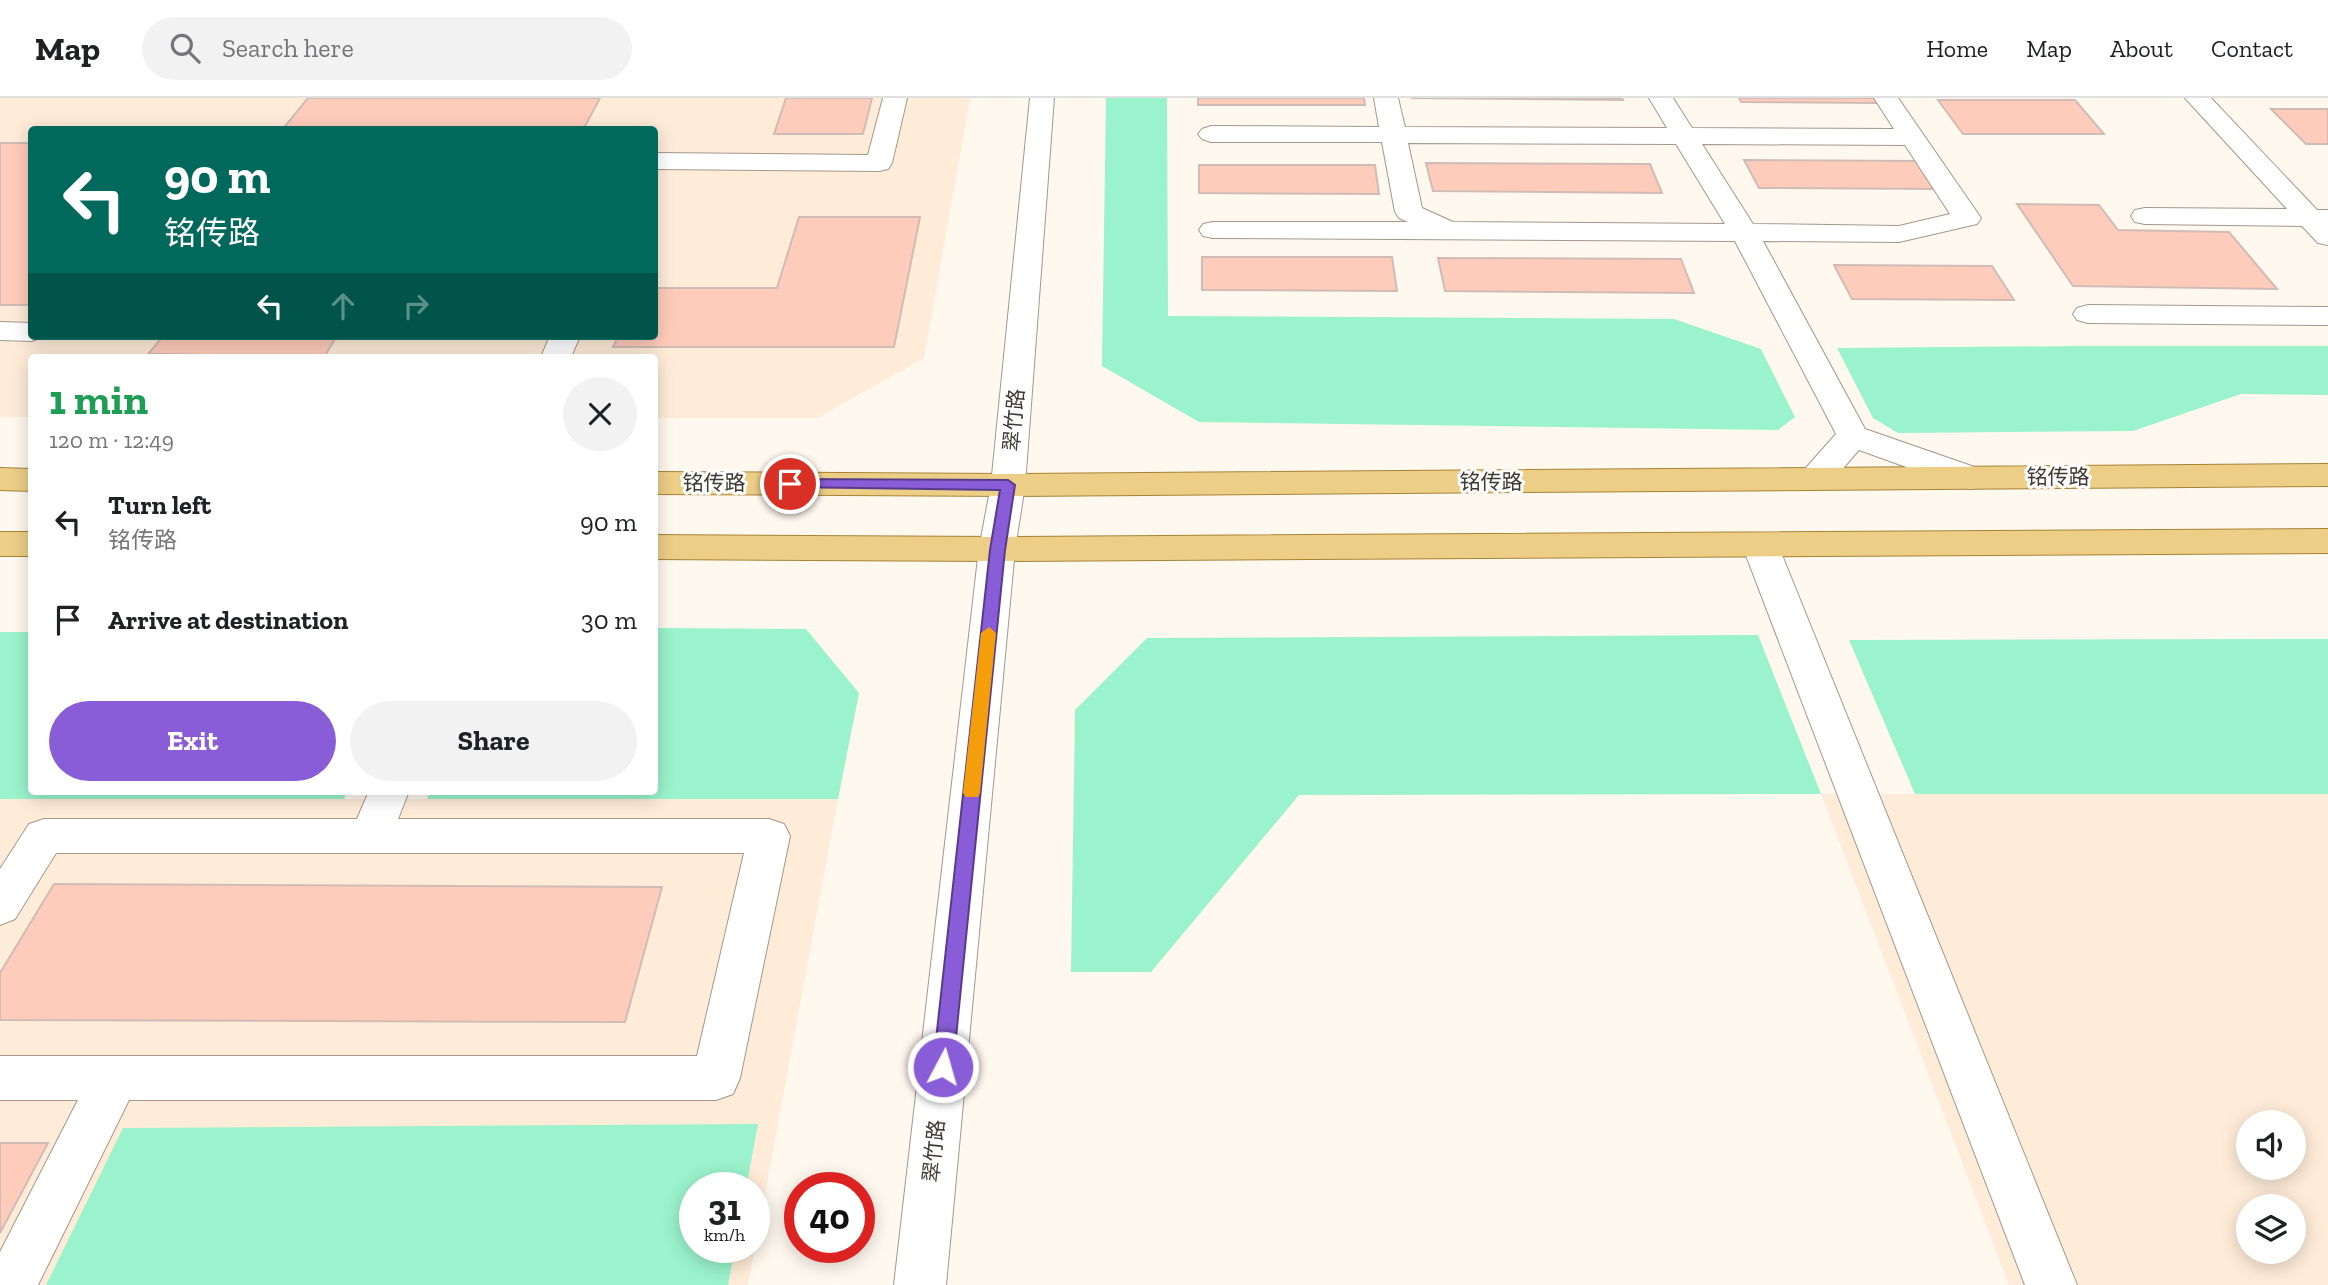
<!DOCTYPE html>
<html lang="en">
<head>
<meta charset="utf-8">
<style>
  :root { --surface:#fff; --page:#f2f2f2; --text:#202124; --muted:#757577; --line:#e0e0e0; --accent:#885dd7 }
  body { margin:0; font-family:"Zilla Slab","Noto Sans SC",serif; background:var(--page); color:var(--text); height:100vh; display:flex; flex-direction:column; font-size:26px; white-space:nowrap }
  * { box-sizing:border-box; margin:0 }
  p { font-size:23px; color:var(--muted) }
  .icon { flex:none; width:38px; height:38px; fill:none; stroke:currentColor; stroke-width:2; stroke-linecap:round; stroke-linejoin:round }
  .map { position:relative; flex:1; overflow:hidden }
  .side { position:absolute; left:28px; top:256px; width:630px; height:441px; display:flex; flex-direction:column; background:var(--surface); border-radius:7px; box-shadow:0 4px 18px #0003 }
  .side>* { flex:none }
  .top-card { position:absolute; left:28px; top:28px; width:630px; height:214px; border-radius:7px; box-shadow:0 4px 18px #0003; background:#00695c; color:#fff; overflow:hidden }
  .tools { position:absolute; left:2236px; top:1012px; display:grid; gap:14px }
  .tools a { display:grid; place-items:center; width:70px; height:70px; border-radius:50%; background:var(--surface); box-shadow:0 4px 18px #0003; font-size:35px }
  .speed { position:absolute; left:679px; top:1074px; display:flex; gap:14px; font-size:35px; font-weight:700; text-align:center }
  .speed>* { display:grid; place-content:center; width:91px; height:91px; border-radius:50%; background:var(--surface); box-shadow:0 4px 18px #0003; line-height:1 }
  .speed small { font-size:18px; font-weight:400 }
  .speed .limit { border:10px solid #d22; background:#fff; color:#111 }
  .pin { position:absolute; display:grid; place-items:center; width:60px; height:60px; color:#fff; margin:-30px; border:4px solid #fff; border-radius:50%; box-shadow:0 2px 7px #0007 }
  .me { position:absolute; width:77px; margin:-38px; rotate:6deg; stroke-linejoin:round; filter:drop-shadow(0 0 5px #0008) }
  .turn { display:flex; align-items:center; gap:24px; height:147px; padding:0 21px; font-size:32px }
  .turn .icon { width:91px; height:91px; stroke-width:2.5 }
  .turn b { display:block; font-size:49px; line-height:60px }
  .lanes { display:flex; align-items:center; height:66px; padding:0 21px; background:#0003; justify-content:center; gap:35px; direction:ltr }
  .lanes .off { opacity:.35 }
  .round { display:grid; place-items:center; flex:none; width:74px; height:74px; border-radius:37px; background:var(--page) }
  .summary { display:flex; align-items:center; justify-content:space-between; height:119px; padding:0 21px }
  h1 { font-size:42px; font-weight:700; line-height:52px; color:#1e9e55 }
  .cta { display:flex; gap:14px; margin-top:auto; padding:14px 21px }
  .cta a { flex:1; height:80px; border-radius:42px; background:var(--accent); color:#fff; font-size:28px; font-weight:700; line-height:80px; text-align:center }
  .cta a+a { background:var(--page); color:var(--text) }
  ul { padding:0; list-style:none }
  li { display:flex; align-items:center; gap:21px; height:98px; padding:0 21px }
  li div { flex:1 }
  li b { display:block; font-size:26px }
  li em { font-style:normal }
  header { display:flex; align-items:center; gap:42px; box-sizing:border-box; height:98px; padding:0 35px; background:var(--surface); border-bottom:2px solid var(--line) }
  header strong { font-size:33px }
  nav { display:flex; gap:38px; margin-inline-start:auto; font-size:24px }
  .search { width:490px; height:63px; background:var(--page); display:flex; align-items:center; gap:18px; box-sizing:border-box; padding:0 24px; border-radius:38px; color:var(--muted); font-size:26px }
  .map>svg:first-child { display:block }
  .built { fill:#feecd8; fill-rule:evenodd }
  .green { fill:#9af3cc }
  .building { fill:#fcb; stroke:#cfbcb6; stroke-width:2 }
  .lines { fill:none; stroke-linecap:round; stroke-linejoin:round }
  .minor-casing { stroke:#a3988b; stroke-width:2 }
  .major-casing { stroke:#a78436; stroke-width:2 }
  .minor { fill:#fff; fill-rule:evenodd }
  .major { fill:#ecce87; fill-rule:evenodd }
  .route { fill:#885dd7; stroke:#583c8c; stroke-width:2 }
  .slow { fill:#f59e0b }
  .labels { text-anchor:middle; stroke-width:6; stroke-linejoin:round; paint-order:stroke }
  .street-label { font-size:21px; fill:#3e3933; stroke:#fff }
</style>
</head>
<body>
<header>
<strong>Map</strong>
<div class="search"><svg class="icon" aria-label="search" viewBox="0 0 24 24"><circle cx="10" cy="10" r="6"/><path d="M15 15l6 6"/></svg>Search here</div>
<nav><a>Home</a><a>Map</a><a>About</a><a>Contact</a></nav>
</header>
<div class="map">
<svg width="2328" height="1187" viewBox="0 0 2328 1187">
  <rect width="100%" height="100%" fill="#fff8ef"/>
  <g class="built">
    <path d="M 0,0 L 970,0 L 924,260 L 817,320 L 655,320 L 654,259 L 32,259 L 31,319 L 0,319 ZM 32,32 L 654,32 L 654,238 L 32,238 Z"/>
    <path d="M 1821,696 L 2328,696 L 2328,1187 L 2009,1187 ZM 2249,1024 L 2294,1024 L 2294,1069 L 2249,1069 ZM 2249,1108 L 2294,1108 L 2294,1153 L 2249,1153 Z"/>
    <path d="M 0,701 L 838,701 L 748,1187 L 0,1187 ZM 695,1090 L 754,1090 L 754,1150 L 695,1150 Z"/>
  </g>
  <g class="green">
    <path d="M 1106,0 L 1167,0 L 1168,218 L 1674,221 L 1761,251 L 1795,319 L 1778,332 L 1199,324 L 1102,268 Z"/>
    <path d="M 2078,248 L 2328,248 L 2328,297 L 2241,296 L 2133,333 L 1898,335 L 1873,320 L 1837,250 Z"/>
    <path d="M 655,530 L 806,531 L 859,595 L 838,701 L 427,701 L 430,693 L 654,693 Z"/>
    <path d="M 0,534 L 31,534 L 32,693 L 347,693 L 344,701 L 0,701 Z"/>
    <path d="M 1758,537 L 1821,696 L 1299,697 L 1151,874 L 1071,874 L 1075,612 L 1147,540 Z"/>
    <path d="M 2328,541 L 2328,696 L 1915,696 L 1849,542 Z"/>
    <path d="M 758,1026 L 746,1090 L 695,1090 L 695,1150 L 735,1150 L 728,1187 L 46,1187 L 123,1030 Z"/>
  </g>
  <g class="building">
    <path d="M 308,0 L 600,0 L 583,32 L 282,32 Z"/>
    <path d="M 786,0 L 872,0 L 863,36 L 774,36 Z"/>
    <path d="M 1198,0 L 1364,0 L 1365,7 L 1198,7 Z"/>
    <path d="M 1622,0 L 1623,2 L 1411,0 Z"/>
    <path d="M 1739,0 L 1875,0 L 1878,5 L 1741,4 Z"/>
    <path d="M 1938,2 L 2075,2 L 2104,36 L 1963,36 Z"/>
    <path d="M 2271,11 L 2328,11 L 2328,46 L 2306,46 Z"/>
    <rect x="0" y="45" width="32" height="162"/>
    <path d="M 1744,62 L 1920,63 L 1939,91 L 1759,90 Z"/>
    <path d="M 1426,65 L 1650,66 L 1662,95 L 1433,93 Z"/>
    <path d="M 1199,67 L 1375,67 L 1379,96 L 1199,95 Z"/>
    <path d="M 2017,106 L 2099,107 L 2118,132 L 2229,134 L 2277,191 L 2073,188 Z"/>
    <path d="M 799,119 L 920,119 L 894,249 L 613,249 L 618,238 L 654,238 L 654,190 L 777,190 Z"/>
    <path d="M 1202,159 L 1392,159 L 1397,193 L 1202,192 Z"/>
    <path d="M 1438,160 L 1681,161 L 1694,195 L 1445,193 Z"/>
    <path d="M 1834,167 L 1992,168 L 2014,202 L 1852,201 Z"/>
    <path d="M 163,238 L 337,238 L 324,259 L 148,256 Z"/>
    <path d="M 54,786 L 662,789 L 625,924 L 0,922 L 0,875 Z"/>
    <path d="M 0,1045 L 48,1045 L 0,1135 Z"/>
  </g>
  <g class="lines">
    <defs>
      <g id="minor">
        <path d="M 883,0 L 907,0 L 892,65 L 888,71 L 879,73 L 654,71 L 654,55 L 868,57 Z"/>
        <path d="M 1030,0 L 1054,0 L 1025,387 L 1015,451 L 946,1187 L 894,1187 L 979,451 L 991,387 Z"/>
        <path d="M 1374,0 L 1398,0 L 1405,29 L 1667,30 L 1649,0 L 1673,0 L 1692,30 L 1894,31 L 1874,0 L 1898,0 L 1981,120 L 1977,126 L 1899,144 L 1763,143 L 1865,331 L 1983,372 L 1988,380 L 1983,388 L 1971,391 L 1959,388 L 1859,352 C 1842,370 1828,396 1801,389 L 1796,381 L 1836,336 L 1735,143 L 1213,140 L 1203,138 L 1199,132 L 1203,126 L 1213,124 L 1408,124 L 1399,120 L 1395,114 L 1382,44 L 1211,44 L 1202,41 L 1198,36 L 1202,31 L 1211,28 L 1379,29 ZM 1408,45 L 1676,46 L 1725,126 L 1453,124 L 1422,110 ZM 1702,46 L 1905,47 L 1950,116 L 1899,128 L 1753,126 Z"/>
        <path d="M 2185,0 L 2211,0 L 2317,112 L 2328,112 L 2328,147 L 2318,145 L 2302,128 L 2145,126 L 2135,124 L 2131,118 L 2135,112 L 2145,110 L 2287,111 Z"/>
        <path d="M 2088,207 L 2328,209 L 2328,227 L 2088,225 L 2077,222 L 2073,216 L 2077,210 Z"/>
        <path d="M 0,224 L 32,225 L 32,238 L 44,238 L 32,243 L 0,242 Z"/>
        <path d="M 550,238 L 580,238 L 571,259 L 541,259 Z"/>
        <path d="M 1760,435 L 1772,438 L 1778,447 L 2077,1187 L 2025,1187 L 1742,447 L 1748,438 Z"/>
        <path d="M 369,693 L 409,693 L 398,721 L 769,721 L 784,726 L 790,738 L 740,980 L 733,996 L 716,1002 L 129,1002 L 38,1187 L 0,1187 L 0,1154 L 78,1002 L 0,1002 L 0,958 L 697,958 L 744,755 L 56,755 L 15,821 L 0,827 L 0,771 L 29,726 L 44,721 L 357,721 Z"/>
      </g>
      <g id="major">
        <path d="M 2328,366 L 2328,388 L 1008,398 L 654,396 L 654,374 L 1008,376 Z"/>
        <path d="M 0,370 L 32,371 L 32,393 L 0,392 Z"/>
        <path d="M 2328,431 L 2328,455 L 997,463 L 654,461 L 654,437 L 997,439 Z"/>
        <rect x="0" y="434" width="32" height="24"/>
      </g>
    </defs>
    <use href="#minor" class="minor-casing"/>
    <use href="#major" class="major-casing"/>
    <use href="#minor" class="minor"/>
    <use href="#major" class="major"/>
  </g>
  <path class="route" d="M 790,381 L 1008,382 L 1015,387 L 1005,452 L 953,969 L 950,976 L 943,978 L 936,976 L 933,969 L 990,452 L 1000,392 L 786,389 L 784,386 Z"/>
  <path class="slow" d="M 989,529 L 996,535 L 980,695 L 978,699 L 966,699 L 963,695 L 981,535 Z"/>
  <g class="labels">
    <g class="street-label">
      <text transform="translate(1014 322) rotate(-85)" y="7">翠竹路</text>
      <text x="2058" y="386">铭传路</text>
      <text x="1491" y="391">铭传路</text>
      <text x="714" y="392">铭传路</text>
      <text transform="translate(934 1053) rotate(-84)" y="7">翠竹路</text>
    </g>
  </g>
</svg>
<div class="tools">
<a><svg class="icon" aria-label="sound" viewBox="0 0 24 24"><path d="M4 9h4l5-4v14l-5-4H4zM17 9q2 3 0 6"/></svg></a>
<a><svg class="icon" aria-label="layers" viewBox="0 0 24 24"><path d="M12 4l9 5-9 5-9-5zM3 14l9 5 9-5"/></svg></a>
</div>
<div class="speed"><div>31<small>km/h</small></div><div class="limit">40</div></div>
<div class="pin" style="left:790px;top:386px;background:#d93025"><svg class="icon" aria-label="arrive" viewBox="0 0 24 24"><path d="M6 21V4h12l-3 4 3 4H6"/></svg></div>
<svg class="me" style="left:943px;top:969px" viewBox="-20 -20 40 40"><circle r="17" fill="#885dd7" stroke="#fff" stroke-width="3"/><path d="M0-11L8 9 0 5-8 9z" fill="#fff"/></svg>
<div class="top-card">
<div class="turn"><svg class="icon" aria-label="left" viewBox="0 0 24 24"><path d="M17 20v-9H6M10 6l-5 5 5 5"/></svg><div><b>90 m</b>铭传路</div></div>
<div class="lanes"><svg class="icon" aria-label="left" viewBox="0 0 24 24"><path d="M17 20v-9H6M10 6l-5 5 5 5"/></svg><svg class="icon off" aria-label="ahead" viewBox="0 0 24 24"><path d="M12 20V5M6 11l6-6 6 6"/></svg><svg class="icon off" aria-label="right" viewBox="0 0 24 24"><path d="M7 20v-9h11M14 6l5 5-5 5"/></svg></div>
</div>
<section class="side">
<div class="summary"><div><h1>1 min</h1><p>120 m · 12:49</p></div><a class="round"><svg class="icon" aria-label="close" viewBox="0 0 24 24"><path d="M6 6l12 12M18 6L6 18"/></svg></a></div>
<ul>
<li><svg class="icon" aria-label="left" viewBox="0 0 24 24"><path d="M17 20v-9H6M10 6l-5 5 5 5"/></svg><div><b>Turn left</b><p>铭传路</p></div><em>90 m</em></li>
<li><svg class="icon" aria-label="arrive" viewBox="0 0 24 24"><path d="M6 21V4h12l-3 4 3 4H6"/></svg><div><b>Arrive at destination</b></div><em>30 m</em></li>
</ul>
<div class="cta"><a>Exit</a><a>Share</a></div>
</section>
</div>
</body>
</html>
